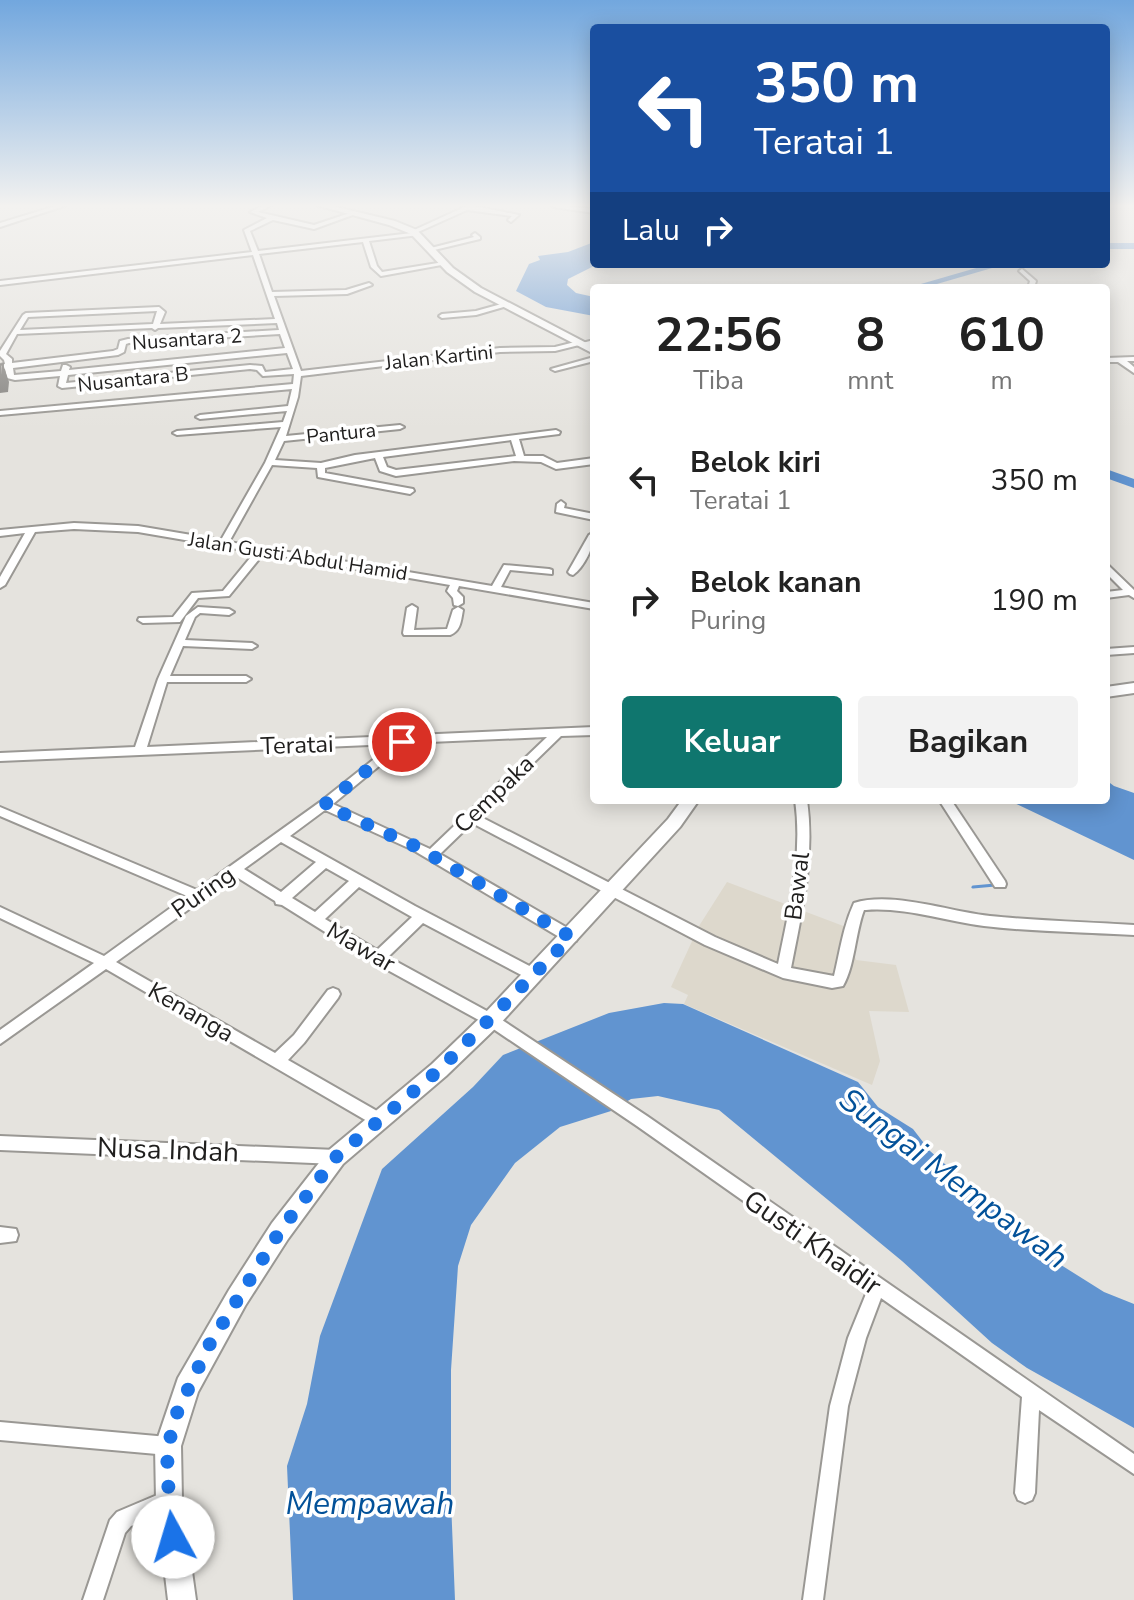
<!DOCTYPE html>
<html lang="id">
<head>
<meta charset="utf-8">
<style>
  :root { --surface:#fff; --page:#f2f2f2; --text:#222; --muted:#767676; --accent:#0f766e }
  body { margin:0; font-family:"Nunito Sans",sans-serif; background:var(--page); color:var(--text); height:100vh; display:flex; flex-direction:column; font-size:30px; white-space:nowrap }
  * { box-sizing:border-box; margin:0 }
  p { font-size:26px; color:var(--muted) }
  .icon { flex:none; width:44px; height:44px; fill:none; stroke:currentColor; stroke-width:2; stroke-linecap:round; stroke-linejoin:round }
  .map { position:relative; flex:1; overflow:hidden }
  .panel { position:absolute; left:590px; top:284px; width:520px; height:520px; display:flex; flex-direction:column; background:var(--surface); border-radius:8px; box-shadow:0 4px 20px #0003 }
  .panel>* { flex:none }
  .top-card { position:absolute; left:590px; top:24px; width:520px; height:244px; border-radius:8px; box-shadow:0 4px 20px #0003; background:#1a4fa0; color:#fff; overflow:hidden }
  .pin { position:absolute; display:grid; place-items:center; width:68px; height:68px; color:#fff; margin:-34px; border:4px solid #fff; border-radius:50%; box-shadow:0 2px 8px #0007 }
  .me { position:absolute; width:88px; margin:-44px; rotate:354deg; stroke-linejoin:round; filter:drop-shadow(0 0 6px #0008) }
  .turn { display:flex; align-items:center; gap:28px; height:168px; padding:0 32px; font-size:36px }
  .turn .icon { width:104px; height:104px; stroke-width:2.5 }
  .turn b { display:block; font-size:56px; line-height:68px }
  .then { display:flex; align-items:center; height:76px; padding:0 32px; background:#0003; gap:16px; font-size:30px }
  .eta { display:flex; justify-content:space-evenly; align-items:center; height:136px; text-align:center }
  .eta b { font-size:48px; font-weight:700; line-height:56px }
  .action { display:flex; gap:16px; margin-top:auto; padding:16px 32px }
  .action a { flex:1; height:92px; border-radius:8px; background:var(--accent); color:#fff; font-size:32px; font-weight:700; line-height:92px; text-align:center }
  .action a+a { background:var(--page); color:var(--text) }
  ul { padding:0; list-style:none }
  li { display:flex; align-items:center; gap:24px; height:120px; padding:0 32px }
  li div { flex:1 }
  li b { display:block; font-size:30px }
  li em { font-style:normal }
  .map>svg:first-child { display:block }
  .built { fill:#ddd8cc }
  .water { fill:#6194d0 }
  .lines { fill:none; stroke-linecap:round; stroke-linejoin:round }
  .stream { stroke:#6194d0; stroke-width:3 }
  .river { fill:#6194d0; fill-rule:evenodd }
  .minor-casing { stroke:#9a9894; stroke-width:4 }
  .major-casing { stroke:#9a9894; stroke-width:4 }
  .minor { fill:#fff; fill-rule:evenodd }
  .major { fill:#fff; fill-rule:evenodd }
  .shaded-wall { fill:#84827f }
  .building { fill:#bdb9b6; stroke:#84827f; stroke-width:2 }
  .route { stroke:#1a73e8; stroke-width:14; stroke-dasharray:0 25.2 }
  .labels { text-anchor:middle; stroke-width:7; stroke-linejoin:round; paint-order:stroke }
  .far-street-label { font-size:20px; fill:#201f1e; stroke:#fff }
  .street-label { font-size:24px; fill:#201f1e; stroke:#fff }
  .near-street-label { font-size:28px; fill:#201f1e; stroke:#fff }
  .near-water-label { font-size:32px; font-style:italic; fill:#025199; stroke:#fff }
</style>
</head>
<body>
<div class="map">
<svg width="1134" height="1600" viewBox="0 0 1134 1600">
  <rect width="100%" height="100%" fill="#e5e3de"/>
  <path class="built" d="M 727,882 L 846,927 L 856,960 L 896,965 L 909,1012 L 869,1011 L 880,1061 L 872,1085 L 684,1004 L 688,995 L 671,987 L 699,926 Z"/>
  <g class="water">
    <path d="M 594,242 L 594,264 L 598,264 L 568,279 L 567,285 L 576,293 L 594,297 L 594,316 L 546,307 L 516,291 L 529,264 L 540,260 L 538,256 L 568,252 Z"/>
    <path d="M 1106,780 L 1114,786 L 1134,793 L 1134,860 L 1008,800 L 1106,800 Z"/>
    <path d="M 664,1003 L 683,1004 L 858,1082 L 878,1107 L 913,1129 L 930,1151 L 985,1199 L 1018,1238 L 1104,1292 L 1134,1304 L 1134,1428 L 1027,1368 L 992,1343 L 902,1261 L 719,1110 L 658,1096 L 631,1099 L 611,1111 L 560,1127 L 515,1163 L 471,1225 L 458,1266 L 451,1370 L 451,1501 L 455,1600 L 293,1600 L 287,1466 L 307,1404 L 320,1336 L 382,1169 L 473,1087 L 503,1055 L 609,1013 Z"/>
  </g>
  <g class="lines">
    <path class="stream" d="M 973,887 L 995,885"/>
    <g class="river">
      <rect x="1106" y="243" width="28" height="6"/>
      <path d="M 990,264 L 1006,264 L 923,288 L 907,288 Z"/>
      <path d="M 1106,469 L 1134,479 L 1134,488 L 1106,478 Z"/>
    </g>
    <defs>
      <g id="minor">
        <path d="M 59,205 L 67,205 L 0,227 L 0,223 Z"/>
        <path d="M 265,205 L 272,205 L 258,212 L 314,225 L 353,212 L 358,213 L 314,229 L 273,220 L 250,231 L 258,251 L 412,233 L 412,231 L 469,205 L 519,215 L 511,222 L 508,220 L 512,216 L 467,210 L 418,232 L 419,235 L 369,241 L 377,266 L 382,272 L 444,262 L 447,264 L 381,276 L 371,267 L 363,242 L 259,254 L 272,292 L 346,290 L 369,283 L 372,285 L 347,294 L 274,296 L 301,371 L 500,348 L 555,347 L 579,341 L 582,343 L 594,340 L 594,344 L 582,347 L 579,345 L 555,351 L 500,352 L 301,376 L 298,397 L 286,436 L 400,425 L 404,427 L 400,429 L 284,441 L 275,460 L 321,463 L 355,455 L 556,430 L 560,432 L 559,434 L 519,439 L 524,456 L 543,456 L 557,463 L 594,458 L 594,464 L 556,469 L 541,462 L 514,461 L 396,476 L 380,471 L 375,458 L 325,468 L 325,473 L 413,489 L 414,491 L 410,494 L 318,477 L 317,468 L 272,465 L 229,542 L 492,586 L 504,565 L 549,569 L 552,570 L 552,574 L 510,570 L 501,587 L 594,603 L 594,609 L 459,586 L 457,591 L 463,597 L 463,603 L 458,606 L 454,605 L 453,598 L 447,591 L 450,585 L 264,553 L 229,596 L 198,598 L 180,622 L 143,623 L 138,620 L 139,618 L 173,617 L 192,593 L 223,591 L 255,552 L 138,532 L 74,529 L 35,532 L 5,585 L 0,588 L 0,577 L 25,533 L 0,536 L 0,530 L 74,523 L 138,526 L 221,540 L 265,463 L 281,427 L 177,435 L 173,433 L 177,431 L 283,422 L 287,411 L 200,419 L 196,417 L 200,415 L 288,406 L 292,389 L 0,415 L 0,411 L 293,384 L 294,374 L 263,376 L 257,370 L 250,369 L 62,388 L 58,386 L 60,376 L 15,380 L 7,378 L 5,369 L 0,369 L 0,365 L 5,364 L 4,360 L 0,356 L 0,351 L 23,315 L 26,313 L 159,307 L 165,312 L 160,324 L 275,319 L 253,255 L 0,285 L 0,281 L 252,252 L 244,230 L 267,218 L 250,212 ZM 157,311 L 153,324 L 20,330 L 28,317 ZM 277,323 L 279,330 L 128,339 L 120,341 L 118,349 L 113,351 L 12,363 L 12,359 L 6,354 L 17,334 L 152,328 L 155,330 L 158,328 ZM 280,334 L 285,348 L 69,370 L 70,367 L 66,365 L 63,365 L 61,371 L 14,375 L 13,368 L 118,355 L 124,352 L 126,344 L 129,343 ZM 287,353 L 293,369 L 265,372 L 262,366 L 250,365 L 66,383 L 68,375 ZM 511,440 L 516,456 L 396,470 L 387,467 L 383,457 Z"/>
        <path d="M 551,205 L 594,209 L 594,213 L 554,207 Z"/>
        <path d="M 475,233 L 480,237 L 480,239 L 430,251 L 427,249 L 474,237 L 472,235 Z"/>
        <path d="M 1022,269 L 1036,281 L 1034,288 L 1028,288 L 1030,281 L 1019,271 Z"/>
        <path d="M 505,303 L 507,304 L 507,306 L 476,315 L 442,318 L 439,316 L 442,314 L 476,311 Z"/>
        <path d="M 594,357 L 594,361 L 555,371 L 551,369 Z"/>
        <path d="M 1134,357 L 1134,361 L 1127,361 L 1134,367 L 1134,373 L 1118,362 L 1106,362 L 1106,358 Z"/>
        <path d="M 561,501 L 565,504 L 564,508 L 594,514 L 594,520 L 556,512 L 557,504 Z"/>
        <path d="M 594,532 C 594,547 584,567 573,575 L 570,574 L 568,572 L 589,535 Z"/>
        <path d="M 1106,565 L 1109,566 L 1134,590 L 1134,598 L 1129,595 L 1106,598 L 1106,592 L 1123,590 L 1106,573 Z"/>
        <path d="M 412,605 L 417,608 L 414,630 L 447,629 L 453,610 L 458,607 L 463,610 C 461,620 461,631 450,635 L 404,635 L 403,633 L 407,608 Z"/>
        <path d="M 198,607 L 229,609 L 234,612 L 229,615 L 200,613 L 195,617 L 185,640 L 252,643 L 257,646 L 252,649 L 183,646 L 170,676 L 246,676 L 251,679 L 246,682 L 167,682 L 147,747 L 594,727 L 594,735 L 561,736 L 479,816 L 715,937 L 778,964 C 789,909 803,856 795,800 L 807,800 C 815,857 802,912 791,968 L 834,976 C 840,951 843,927 854,903 C 893,891 950,912 990,916 C 1038,921 1086,922 1134,925 L 1134,935 C 1084,932 1034,932 984,926 C 945,921 905,907 866,910 L 864,910 C 855,934 855,965 843,986 L 832,988 L 783,978 L 705,945 L 472,823 L 440,854 L 576,933 L 578,937 L 576,941 L 571,942 L 566,941 L 413,850 L 325,810 L 290,836 L 415,906 L 539,971 L 541,975 L 539,979 L 534,981 L 529,979 L 423,923 L 388,957 L 496,1016 L 647,1116 L 1134,1454 L 1134,1474 L 1039,1410 L 1035,1493 L 1032,1500 L 1025,1503 L 1018,1500 L 1015,1493 L 1022,1397 L 881,1298 L 866,1338 L 848,1406 L 823,1600 L 803,1600 L 830,1406 L 848,1338 L 868,1289 L 637,1126 L 486,1024 L 373,962 L 282,905 L 276,904 L 275,901 L 235,876 L 116,962 L 275,1053 L 294,1035 L 328,990 L 333,988 L 338,990 L 340,994 L 338,998 L 304,1043 L 288,1060 L 384,1115 L 387,1120 L 384,1125 L 379,1127 L 374,1125 L 106,969 L 0,1044 L 0,1030 L 94,963 L 0,918 L 0,907 L 104,956 L 187,896 L 0,816 L 0,807 L 197,890 L 320,802 L 393,744 L 0,761 L 0,753 L 135,747 L 158,679 L 186,616 ZM 547,737 L 430,849 L 333,804 L 407,743 ZM 281,842 L 316,862 L 281,892 L 244,869 ZM 326,868 L 349,881 L 315,912 L 292,898 ZM 359,887 L 412,917 L 377,950 L 325,919 Z"/>
        <path d="M 1134,647 L 1134,653 L 1106,655 L 1106,649 Z"/>
        <path d="M 939,800 L 951,800 L 1005,881 L 1006,884 L 1005,887 L 995,887 Z"/>
        <path d="M 0,1136 L 336,1150 L 342,1152 L 344,1157 L 342,1162 L 336,1164 L 0,1150 Z"/>
        <path d="M 0,1227 L 16,1229 L 18,1235 L 16,1241 L 0,1243 Z"/>
        <path d="M 0,1422 L 168,1437 L 175,1439 L 177,1446 L 175,1453 L 168,1455 L 0,1440 Z"/>
        <path d="M 169,1490 L 176,1493 L 179,1500 L 176,1507 L 131,1526 L 125,1533 L 103,1600 L 83,1600 L 110,1520 L 117,1512 Z"/>
      </g>
      <g id="major">
        <path d="M 316,205 L 328,205 L 395,221 L 417,230 L 453,268 L 481,288 L 594,347 L 594,354 L 475,292 L 447,272 L 411,234 L 389,225 Z"/>
        <path d="M 1134,683 L 1134,693 L 1106,697 L 1106,687 Z"/>
        <path d="M 682,800 L 699,800 L 680,827 L 498,1026 L 446,1076 L 343,1164 L 288,1239 L 245,1306 L 198,1392 L 181,1446 L 182,1500 L 196,1600 L 168,1600 L 156,1500 L 155,1446 L 178,1378 L 229,1290 L 272,1223 L 329,1150 L 432,1064 L 484,1014 L 668,819 Z"/>
      </g>
    </defs>
    <use href="#minor" class="minor-casing"/>
    <use href="#major" class="major-casing"/>
    <use href="#minor" class="minor"/>
    <use href="#major" class="major"/>
  </g>
  <path class="shaded-wall" d="M 3,364 L 9,382 L 8,392 L 0,393 L 0,375 Z"/>
  <path class="building" d="M 3,364 L 2,375 L 0,375 L 0,365 Z"/>
  <linearGradient id="sky" x2="0" y2="1"><stop stop-color="#72a7de"/><stop offset="0.48" stop-color="#f3f2f0"/><stop offset="1" stop-color="#f3f2f0" stop-opacity="0"/></linearGradient>
  <rect width="1134" height="429" fill="url(#sky)"/>
  <g class="lines">
    <path class="route" d="M 173,1537 L 167,1472 L 168,1446 L 177,1413 L 208,1347 L 280,1231 L 336,1157 L 439,1070 L 571,937 L 417,847 L 324,805 L 402,742"/>
  </g>
  <g class="labels">
    <g class="far-street-label">
      <text transform="translate(187 339) rotate(-4)" y="7">Nusantara 2</text>
      <text transform="translate(439 357) rotate(-6)" y="7">Jalan Kartini</text>
      <text transform="translate(133 379) rotate(-6)" y="7">Nusantara B</text>
      <text transform="translate(341 433) rotate(-6)" y="7">Pantura</text>
      <text transform="translate(298 556) rotate(9)" y="7">Jalan Gusti Abdul Hamid</text>
    </g>
    <g class="street-label">
      <text transform="translate(297 745) rotate(-2)" y="8">Teratai</text>
      <text transform="translate(494 794) rotate(-44)" y="8">Cempaka</text>
      <text transform="translate(797 886) rotate(-83)" y="8">Bawal</text>
      <text transform="translate(203 892) rotate(-35)" y="8">Puring</text>
      <text transform="translate(361 947) rotate(30)" y="8">Mawar</text>
      <text transform="translate(191 1012) rotate(30)" y="8">Kenanga</text>
    </g>
    <g class="near-street-label">
      <text transform="translate(168 1149) rotate(2)" y="10">Nusa Indah</text>
      <text transform="translate(813 1242) rotate(35)" y="10">Gusti Khaidir</text>
    </g>
    <g class="near-water-label">
      <text transform="translate(954 1178) rotate(37)" y="11">Sungai Mempawah</text>
      <text x="370" y="1514">Mempawah</text>
    </g>
  </g>
</svg>
<div class="pin" style="left:402px;top:742px;background:#d93025"><svg class="icon" aria-label="arrive" viewBox="0 0 24 24"><path d="M6 21V4h12l-3 4 3 4H6"/></svg></div>
<svg class="me" style="left:173px;top:1537px" viewBox="-20 -20 40 40"><circle r="19" fill="#fff"/><path d="M0-13L10 11 0 6-10 11z" fill="#1a73e8"/></svg>
<div class="top-card">
<div class="turn"><svg class="icon" aria-label="left" viewBox="0 0 24 24"><path d="M17 20v-9H6M10 6l-5 5 5 5"/></svg><div><b>350 m</b>Teratai 1</div></div>
<div class="then">Lalu<svg class="icon" aria-label="right" viewBox="0 0 24 24"><path d="M7 20v-9h11M14 6l5 5-5 5"/></svg></div>
</div>
<section class="panel">
<div class="eta">
<div><b>22:56</b><p>Tiba</p></div>
<div><b>8</b><p>mnt</p></div>
<div><b>610</b><p>m</p></div>
</div>
<ul>
<li><svg class="icon" aria-label="left" viewBox="0 0 24 24"><path d="M17 20v-9H6M10 6l-5 5 5 5"/></svg><div><b>Belok kiri</b><p>Teratai 1</p></div><em>350 m</em></li>
<li><svg class="icon" aria-label="right" viewBox="0 0 24 24"><path d="M7 20v-9h11M14 6l5 5-5 5"/></svg><div><b>Belok kanan</b><p>Puring</p></div><em>190 m</em></li>
</ul>
<div class="action"><a>Keluar</a><a>Bagikan</a></div>
</section>
</div>
</body>
</html>
